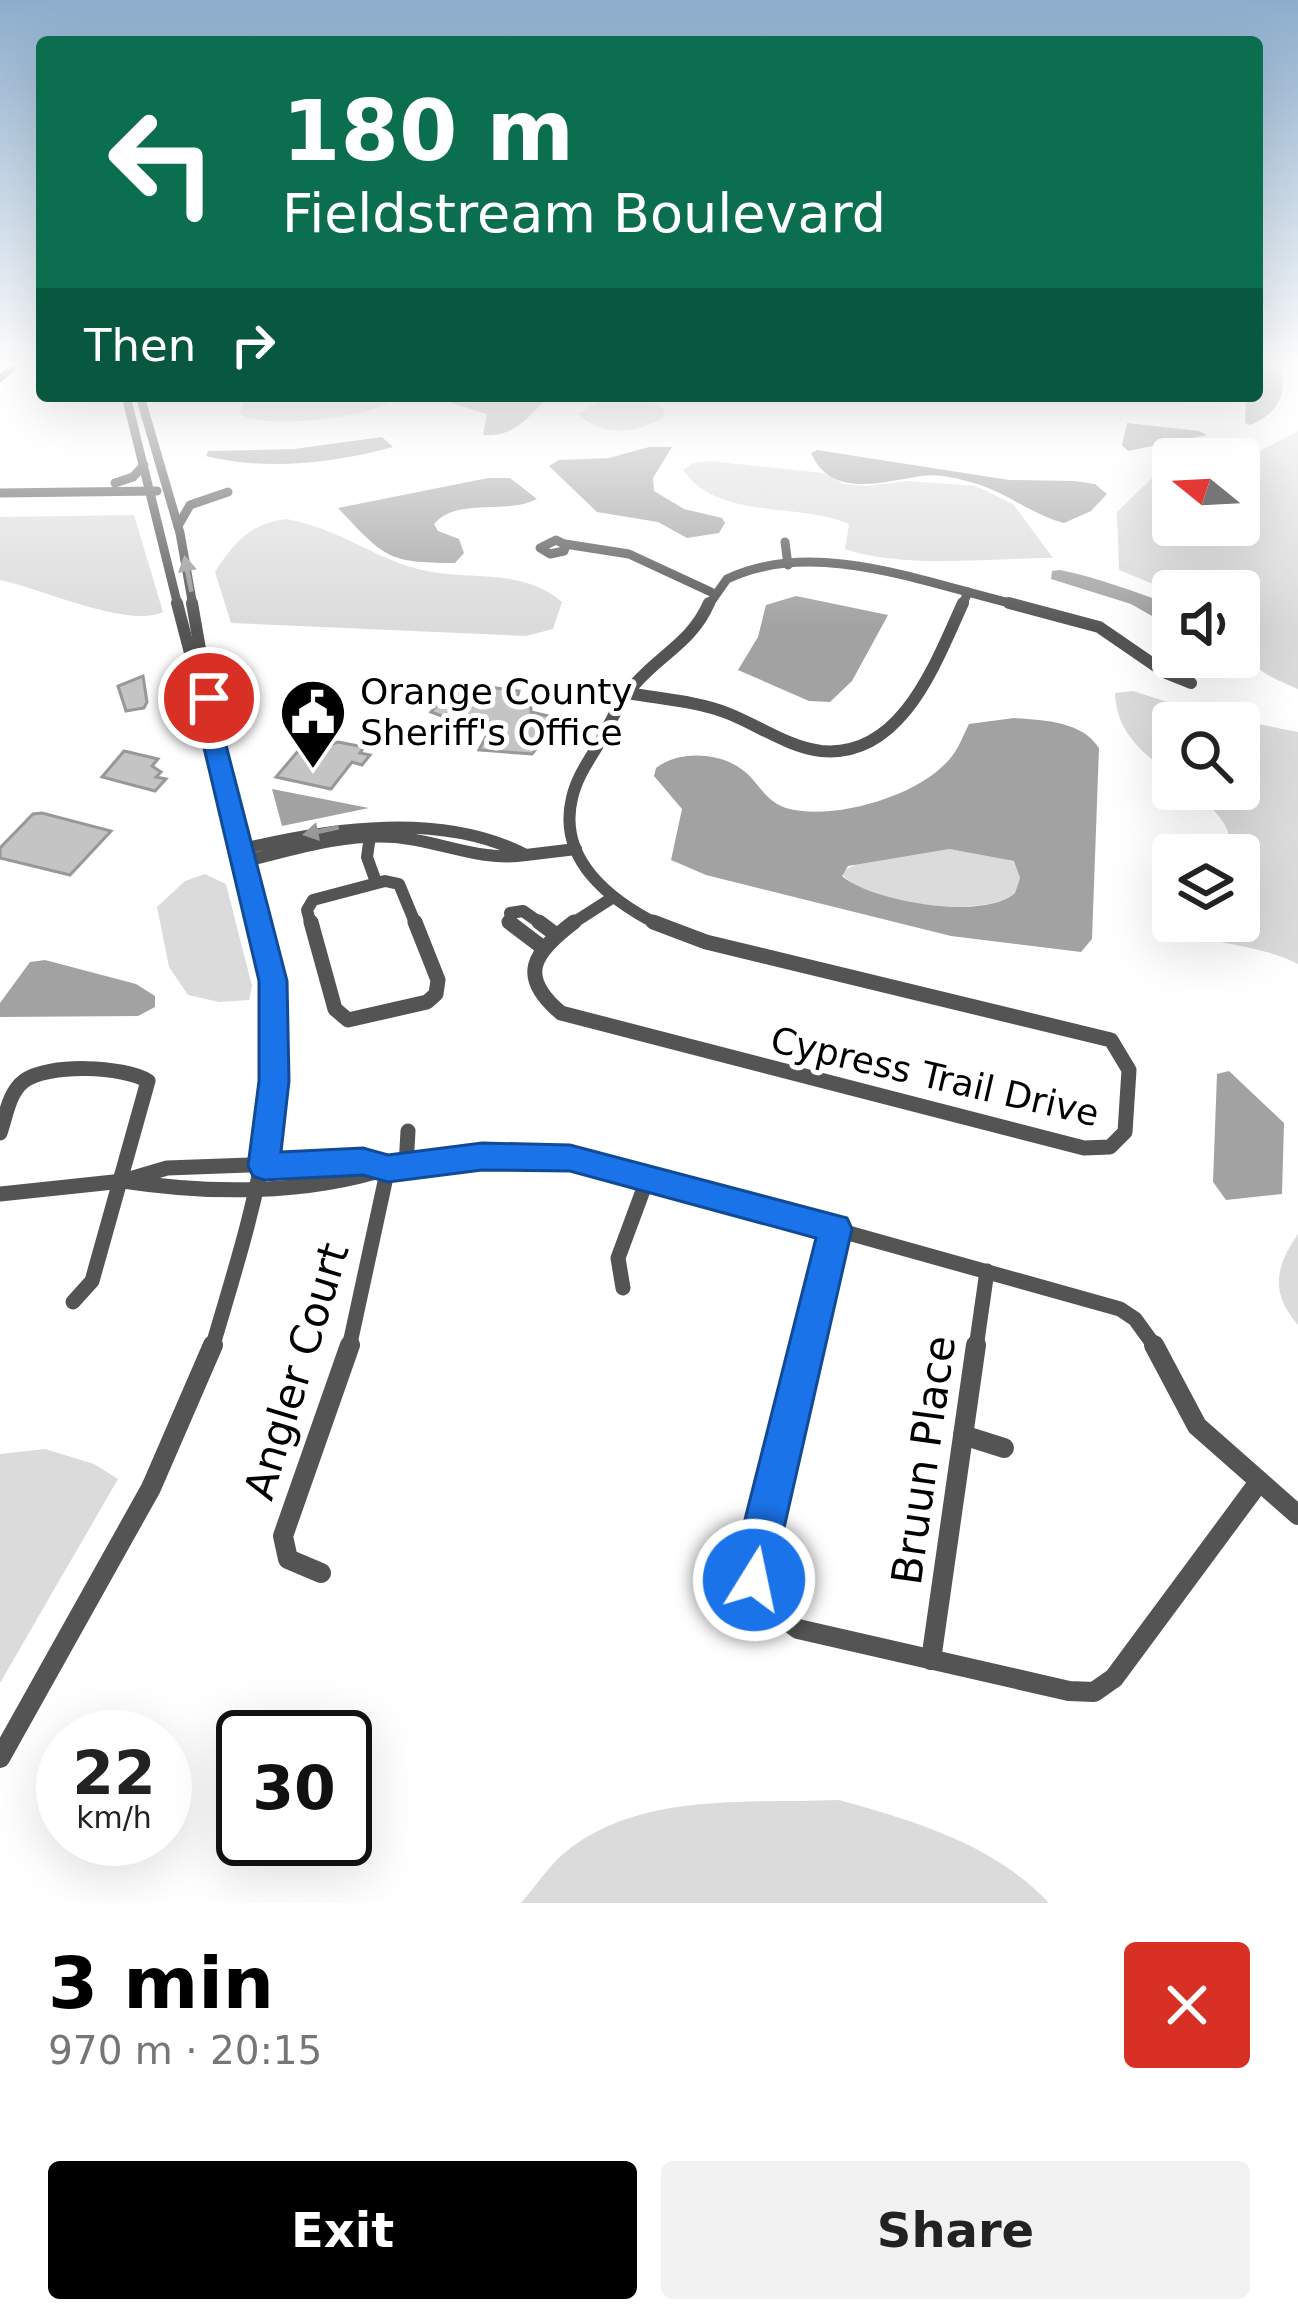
<!DOCTYPE html>
<html lang="en">
<head>
<meta charset="utf-8">
<style>
  :root { --surface:#fff; --page:#f2f2f2; --text:#222; --muted:#767676; --accent:#000 }
  body { margin:0; font-family:"DejaVu Sans",sans-serif; background:var(--page); color:var(--text); height:100vh; display:flex; flex-direction:column; font-size:45px; white-space:nowrap }
  * { box-sizing:border-box; margin:0 }
  p { font-size:39px; color:var(--muted) }
  .icon { flex:none; width:66px; height:66px; fill:none; stroke:currentColor; stroke-width:2; stroke-linecap:round; stroke-linejoin:round }
  .map { position:relative; height:1903px; overflow:hidden }
  .drawer { display:flex; flex-direction:column; background:var(--surface); flex:1 }
  .drawer>* { flex:none }
  .hud { position:absolute; left:36px; top:36px; width:1227px; height:366px; border-radius:12px; box-shadow:0 12px 48px #0002; background:#0b6e4f; color:#fff; overflow:hidden }
  .needle { width:78px; rotate:288deg }
  .fabs { position:absolute; left:1152px; top:438px; display:grid; gap:24px }
  .fabs a { display:grid; place-items:center; width:108px; height:108px; border-radius:12px; background:var(--surface); box-shadow:0 12px 48px #0002; font-size:60px }
  .speed { position:absolute; left:36px; top:1710px; display:flex; gap:24px; font-size:60px; font-weight:700; text-align:center }
  .speed>* { display:grid; place-content:center; width:156px; height:156px; border-radius:50%; background:var(--surface); box-shadow:0 12px 48px #0002; line-height:1 }
  .speed small { font-size:30px; font-weight:400 }
  .speed .limit { border:6px solid #111; border-radius:18px; background:#fff; color:#111 }
  .pin { position:absolute; display:grid; place-items:center; width:102px; height:102px; color:#fff; margin:-51px; border:6px solid #fff; border-radius:50%; box-shadow:0 3px 12px #0007 }
  .me { position:absolute; width:132px; margin:-66px; rotate:10deg; stroke-linejoin:round; filter:drop-shadow(0 0 9px #0008) }
  .turn { display:flex; align-items:center; gap:42px; height:252px; padding:0 48px; font-size:54px }
  .turn .icon { width:156px; height:156px; stroke-width:2.5 }
  .turn b { display:block; font-size:84px; line-height:102px }
  .then { display:flex; align-items:center; height:114px; padding:0 48px; background:#0003; gap:24px; font-size:45px }
  .round { display:grid; place-items:center; flex:none; width:126px; height:126px; border-radius:12px; background:var(--page) }
  .overview { display:flex; align-items:center; justify-content:space-between; height:204px; padding:0 48px }
  h1 { font-size:72px; font-weight:700; line-height:90px; color:var(--accent) }
  .cta { display:flex; gap:24px; margin-top:auto; padding:24px 48px }
  .cta a { flex:1; height:138px; border-radius:12px; background:var(--accent); color:#fff; font-size:48px; font-weight:700; line-height:138px; text-align:center }
  .cta a+a { background:var(--page); color:var(--text) }
  .map>svg:first-child { display:block }
  .green { fill:#dbdbdb }
  .water { fill:#a2a2a2; fill-rule:evenodd }
  .building { fill:#c4c4c4; stroke:#989898; stroke-width:3 }
  .lines { fill:none; stroke-linecap:round; stroke-linejoin:round }
  .minor-far3 { stroke:#545454; stroke-width:9 }
  .minor-far2 { stroke:#545454; stroke-width:12 }
  .minor-far1 { stroke:#545454; stroke-width:15 }
  .minor { stroke:#545454; stroke-width:20 }
  .highway { fill:#000; fill-rule:evenodd }
  .oneway { fill:#989898 }
  .route { fill:#1a73e8; stroke:#114b97; stroke-width:3 }
  .labels { text-anchor:middle; stroke-width:10; stroke-linejoin:round; paint-order:stroke }
  .poi-label { font-size:36px; fill:#000; stroke:#fff; text-anchor:start }
  .street-label { font-size:36px; fill:#000; stroke:#fff }
  .near-street-label { font-size:42px; fill:#000; stroke:#fff }
</style>
</head>
<body>
<div class="map">
<svg width="1298" height="1903" viewBox="0 0 1298 1903">
  <rect width="100%" height="100%" fill="#fff"/>
  <g class="green">
    <path d="M 246,396 L 399,396 C 381,417 262,431 240,414 Z"/>
    <path d="M 607,396 L 645,398 L 664,409 L 663,418 C 635,434 603,437 578,414 Z"/>
    <path d="M 1298,431 L 1298,689 C 1238,665 1239,652 1239,591 L 1173,592 L 1119,570 L 1117,512 L 1152,478 L 1173,476 L 1173,525 L 1239,525 L 1239,462 Z"/>
    <path d="M 710,461 L 823,473 L 844,484 L 866,486 L 907,481 L 976,486 L 1013,504 L 1053,558 C 991,558 903,569 845,549 L 849,524 C 799,502 718,521 683,470 L 693,463 Z"/>
    <path d="M 134,515 L 163,612 C 129,629 40,588 0,580 L 0,517 Z"/>
    <path d="M 286,519 C 341,529 369,556 418,569 C 466,582 521,566 562,602 L 553,629 L 526,636 L 231,623 L 215,572 C 235,542 249,524 286,519 Z"/>
    <path d="M 1133,691 L 1202,713 L 1298,732 L 1298,964 C 1257,942 1208,948 1169,921 L 1166,907 L 1173,901 L 1173,921 L 1239,921 L 1239,855 L 1229,855 C 1237,827 1210,805 1189,789 L 1239,789 L 1239,723 L 1173,723 L 1173,776 C 1144,754 1116,733 1115,693 Z"/>
    <path d="M 949,849 L 1015,861 L 1020,878 L 1015,893 C 986,919 864,905 841,873 C 858,857 924,850 949,849 Z"/>
    <path d="M 205,874 L 226,884 L 252,986 L 249,1000 L 219,1002 L 188,995 L 169,967 L 157,907 L 185,881 Z"/>
    <path d="M 1298,1234 L 1298,1325 C 1270,1293 1275,1267 1298,1234 Z"/>
    <path d="M 45,1449 L 94,1464 L 118,1479 L 0,1683 L 0,1454 Z"/>
    <path d="M 839,1800 C 914,1821 994,1844 1049,1903 L 521,1903 C 535,1887 548,1867 563,1854 C 638,1791 747,1804 839,1800 Z"/>
  </g>
  <g class="water">
    <path d="M 1257,362 L 1278,362 C 1290,392 1279,412 1251,425 L 1245,423 L 1246,396 L 1257,396 Z"/>
    <path d="M 551,396 C 526,416 518,437 483,435 L 487,414 L 436,398 Z"/>
    <path d="M 1127,423 L 1199,431 L 1207,435 L 1128,451 L 1122,445 Z"/>
    <path d="M 382,437 L 393,447 C 335,463 265,471 206,456 L 208,451 L 294,449 Z"/>
    <path d="M 649,447 L 672,447 L 653,478 L 654,491 L 684,509 L 722,518 L 725,523 L 719,533 L 687,538 L 658,522 L 597,512 L 549,466 L 559,460 L 609,458 Z"/>
    <path d="M 817,450 L 1009,480 L 1075,481 L 1095,484 L 1107,494 L 1091,511 L 1064,523 C 1033,515 1007,493 977,484 C 961,479 938,473 921,476 C 882,482 831,499 811,453 Z"/>
    <path d="M 488,478 L 510,478 L 537,499 C 506,515 456,497 434,524 L 438,531 L 459,539 L 464,553 L 455,563 C 385,563 384,556 338,508 Z"/>
    <path d="M 1060,570 C 1100,578 1134,592 1173,605 L 1173,628 L 1131,604 L 1051,579 L 1052,571 Z"/>
    <path d="M 796,596 L 888,615 L 852,681 L 830,702 L 809,701 L 738,670 L 758,637 L 766,605 Z"/>
    <path d="M 1014,718 C 1044,720 1082,721 1099,748 L 1092,939 L 1081,952 L 951,936 L 706,875 L 671,860 L 682,809 L 654,776 L 656,768 C 679,750 721,752 744,771 C 759,783 765,801 786,808 C 831,821 912,798 945,764 C 957,753 962,738 969,724 ZM 949,849 L 1014,861 L 1020,878 L 1015,893 C 984,921 872,902 842,876 L 848,866 Z"/>
    <path d="M 272,789 L 369,808 L 282,826 Z"/>
    <path d="M 45,960 L 136,984 L 155,996 L 155,1007 L 138,1016 L 0,1017 L 0,1003 L 30,962 Z"/>
    <path d="M 1229,1071 L 1284,1123 L 1282,1194 L 1226,1200 L 1213,1182 L 1217,1074 Z"/>
  </g>
  <g class="building">
    <path d="M 143,676 L 147,702 L 144,708 L 126,711 L 118,686 Z"/>
    <path d="M 464,684 L 519,691 L 516,701 L 531,704 L 531,712 L 561,719 L 532,754 L 479,750 L 488,733 L 431,712 L 452,688 Z"/>
    <path d="M 338,742 L 364,747 L 360,753 L 370,755 L 362,765 L 352,762 L 331,789 L 276,777 L 304,744 L 322,748 Z"/>
    <path d="M 124,751 L 158,759 L 152,766 L 161,772 L 156,777 L 166,779 L 155,791 L 102,777 Z"/>
    <path d="M 33,814 L 42,813 L 111,831 L 70,875 L 0,858 L 0,848 Z"/>
  </g>
  <g class="lines">
    <g class="minor-far3">
      <path d="M 126,396 L 178,606"/>
      <path d="M 140,396 L 180,533 L 193,606"/>
      <path d="M 115,483 L 133,477 L 144,465"/>
      <path d="M 0,493 L 157,491"/>
      <path d="M 178,526 L 190,505 L 228,492"/>
      <path d="M 556,540 L 566,545 L 564,551 L 550,554 L 540,548 Z"/>
      <path d="M 785,542 L 788,565"/>
      <path d="M 565,544 L 629,554 L 711,592"/>
      <path d="M 708,606 L 727,579 C 817,536 932,586 1022,606"/>
      <path d="M 962,606 L 968,592"/>
    </g>
    <g class="minor-far2">
      <path d="M 177,603 L 261,925"/>
      <path d="M 192,603 L 209,701"/>
      <path d="M 1009,603 L 1099,627 L 1166,673 L 1191,683"/>
      <path d="M 628,693 C 661,699 696,701 727,713 C 758,725 788,747 821,751 C 902,759 936,662 963,603"/>
      <path d="M 371,829 L 367,857 L 376,882"/>
      <path d="M 243,849 C 330,828 442,811 526,855 C 480,862 440,841 395,837 C 345,833 295,849 246,861"/>
      <path d="M 526,855 L 576,849"/>
      <path d="M 311,925 L 307,910 L 313,900 L 385,881 L 399,884 L 416,925"/>
      <path d="M 512,925 L 510,913 L 523,911 L 543,925"/>
      <path d="M 570,925 L 612,898"/>
      <path d="M 659,925 C 611,901 557,860 572,798 C 577,776 590,759 601,740 C 611,721 620,701 635,684 C 661,654 692,642 709,603"/>
    </g>
    <g class="minor-far1">
      <path d="M 311,922 L 335,1009 L 348,1020 L 427,1002 L 436,994 L 438,980 L 415,922"/>
      <path d="M 509,922 L 542,947"/>
      <path d="M 539,922 L 555,934"/>
      <path d="M 574,922 C 533,953 517,976 561,1013 L 1084,1148 L 1110,1147 L 1125,1132 L 1129,1070 L 1111,1040 L 706,942 L 653,922"/>
      <path d="M 0,1133 C 6,1116 9,1092 24,1081 C 48,1063 124,1066 148,1081 L 92,1281 L 73,1302"/>
      <path d="M 363,1161 L 388,1168 C 305,1195 208,1194 123,1181 L 167,1168 Z"/>
      <path d="M 406,1166 L 408,1131"/>
      <path d="M 0,1194 L 123,1181"/>
      <path d="M 623,1288 L 618,1258 L 648,1177"/>
      <path d="M 212,1348 C 257,1197 295,1082 260,922"/>
      <path d="M 349,1348 L 388,1168 L 519,1156 L 598,1163 L 1120,1309 L 1135,1319 L 1156,1348"/>
      <path d="M 806,1348 L 835,1229"/>
      <path d="M 976,1348 L 987,1271"/>
    </g>
    <g class="minor">
      <path d="M 807,1345 L 754,1563 L 764,1604 L 798,1629 L 1069,1691 L 1094,1692 L 1114,1678 L 1259,1482"/>
      <path d="M 1154,1345 L 1197,1426 L 1298,1515"/>
      <path d="M 963,1435 L 1004,1448"/>
      <path d="M 321,1573 L 288,1559 L 283,1536 L 350,1345"/>
      <path d="M 931,1660 L 976,1345"/>
      <path d="M 0,1758 L 151,1488 L 213,1345"/>
    </g>
    <path class="highway" d="M 14,362 L 24,362 L 0,383 L 0,374 Z"/>
  </g>
  <defs><path id="oneway-solid" d="M-6-.8H1V-3.2L6.5 0L1 3.2V.8H-6Z" transform="scale(3)"/></defs>
  <g class="oneway">
    <use href="#oneway-solid" transform="translate(188 574) rotate(-101)"/>
    <use href="#oneway-solid" transform="translate(321 831) rotate(168)"/>
  </g>
  <linearGradient id="sky" x2="0" y2="1"><stop stop-color="#8cadcc"/><stop offset="0.58" stop-color="#fff"/><stop offset="1" stop-color="#fff" stop-opacity="0"/></linearGradient>
  <rect width="1298" height="628" fill="url(#sky)"/>
  <path class="route" d="M 209,692 L 220,698 L 219,718 L 287,981 L 289,1081 L 281,1152 L 363,1148 L 388,1155 L 482,1143 L 570,1145 L 847,1218 L 852,1229 L 769,1594 L 754,1600 L 740,1594 L 734,1563 L 816,1238 L 570,1171 L 482,1170 L 388,1182 L 363,1175 L 264,1180 L 253,1176 L 248,1166 L 259,1081 L 259,981 L 197,718 L 198,698 Z"/>
  <defs>
    <symbol id="civic-pin" viewBox="-11 -11 22 30"><path d="M0 17L-7.5 6A9.5 9.5 0 1 1 7.5 6Z" fill="#000" stroke="#fff"/><path d="M-.6-6.5H3V-4.5H.6V-3L4-1V1h2V6H-6V1h2V-1L-.6-3ZM-1.2 2.5V6h2.4V2.5Z" fill="#fff"/></symbol>
  </defs>
  <g fill-rule="evenodd">
    <use href="#civic-pin" x="275" y="674" width="76" height="104"/>
  </g>
  <g class="labels">
    <g class="poi-label">
      <text x="360" y="704">Orange County<tspan x="360" dy="41">Sheriff's Office</tspan></text>
    </g>
    <g class="street-label">
      <text transform="translate(935 1076) rotate(13)" y="13">Cypress Trail Drive</text>
    </g>
    <g class="near-street-label">
      <text transform="translate(296 1371) rotate(-73)" y="15">Angler Court</text>
      <text transform="translate(923 1460) rotate(-82)" y="15">Bruun Place</text>
    </g>
  </g>
</svg>
<div class="fabs">
<a><svg class="needle" viewBox="-14 -14 28 28"><path d="M0-13l5 13h-10z" fill="#e53935"/><path d="M0 13l5-13h-10z" fill="#767676"/></svg></a>
<a><svg class="icon" aria-label="sound" viewBox="0 0 24 24"><path d="M4 9h4l5-4v14l-5-4H4zM17 9q2 3 0 6"/></svg></a>
<a><svg class="icon" aria-label="search" viewBox="0 0 24 24"><circle cx="10" cy="10" r="6"/><path d="M15 15l6 6"/></svg></a>
<a><svg class="icon" aria-label="layers" viewBox="0 0 24 24"><path d="M12 4l9 5-9 5-9-5zM3 14l9 5 9-5"/></svg></a>
</div>
<div class="speed"><div>22<small>km/h</small></div><div class="limit">30</div></div>
<div class="pin" style="left:209px;top:698px;background:#d93025"><svg class="icon" aria-label="arrive" viewBox="0 0 24 24"><path d="M6 21V4h12l-3 4 3 4H6"/></svg></div>
<svg class="me" style="left:754px;top:1580px" viewBox="-20 -20 40 40"><circle r="17" fill="#1a73e8" stroke="#fff" stroke-width="3"/><path d="M0-11L8 9 0 5-8 9z" fill="#fff"/></svg>
<div class="hud">
<div class="turn"><svg class="icon" aria-label="left" viewBox="0 0 24 24"><path d="M17 20v-9H6M10 6l-5 5 5 5"/></svg><div><b>180 m</b>Fieldstream Boulevard</div></div>
<div class="then">Then<svg class="icon" aria-label="right" viewBox="0 0 24 24"><path d="M7 20v-9h11M14 6l5 5-5 5"/></svg></div>
</div>
</div>
<section class="drawer">
<div class="overview"><div><h1>3 min</h1><p>970 m · 20:15</p></div><a class="round" style="background:#d93025;color:#fff"><svg class="icon" aria-label="close" viewBox="0 0 24 24"><path d="M6 6l12 12M18 6L6 18"/></svg></a></div>
<div class="cta"><a>Exit</a><a>Share</a></div>
</section>
</body>
</html>
